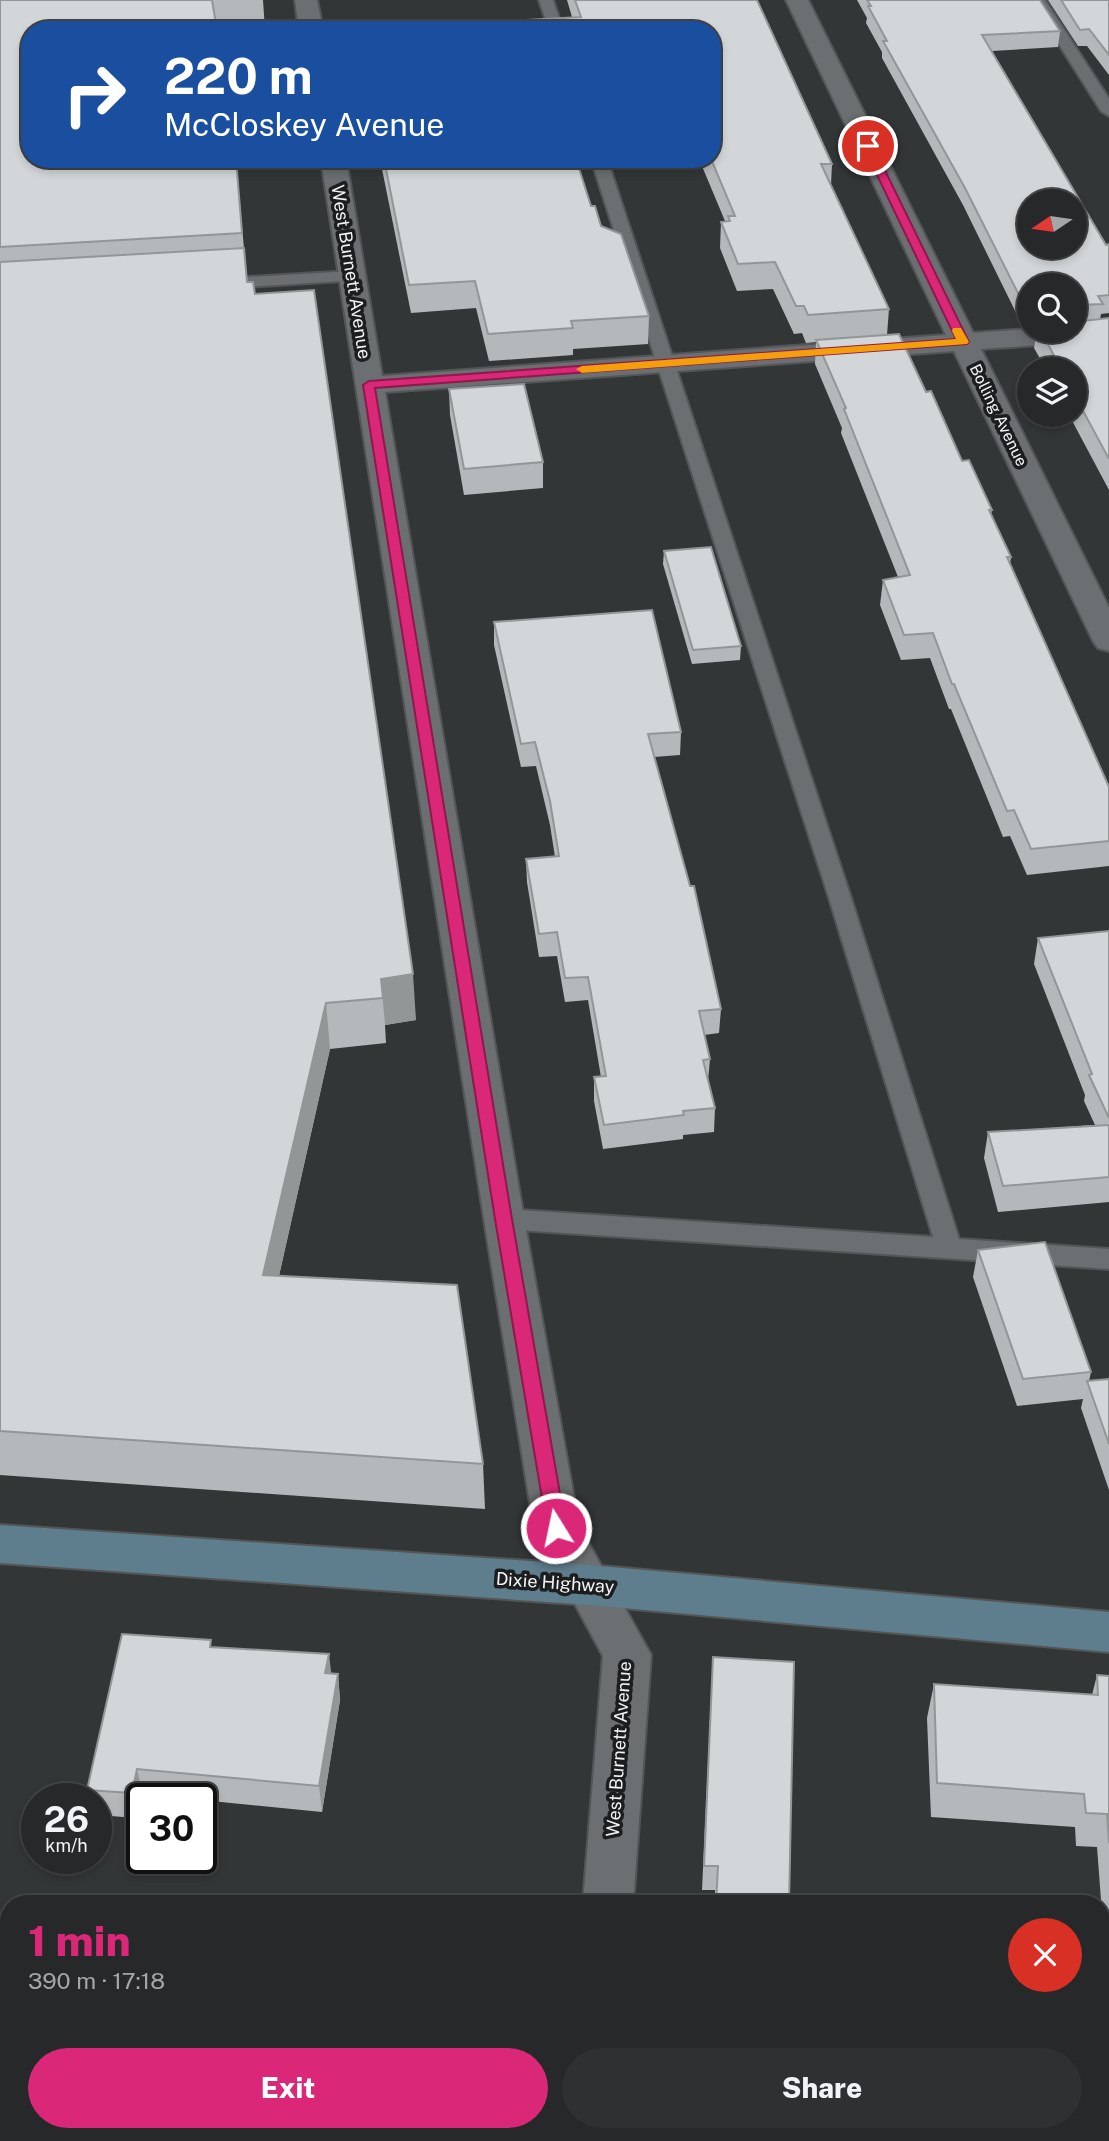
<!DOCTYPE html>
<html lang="en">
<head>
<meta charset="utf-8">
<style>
  :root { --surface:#262829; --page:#2e3031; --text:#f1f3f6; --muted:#a4a6a8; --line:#424446; --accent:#db2777 }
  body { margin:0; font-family:"Public Sans",sans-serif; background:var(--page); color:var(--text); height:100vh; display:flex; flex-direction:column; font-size:26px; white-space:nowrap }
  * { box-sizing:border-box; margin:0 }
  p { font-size:23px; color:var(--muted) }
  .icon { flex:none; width:38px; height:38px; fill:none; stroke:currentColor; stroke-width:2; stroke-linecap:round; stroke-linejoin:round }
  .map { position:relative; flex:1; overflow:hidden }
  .side { position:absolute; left:0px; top:1895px; width:1110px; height:247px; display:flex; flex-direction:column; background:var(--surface); border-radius:28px 28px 0 0; box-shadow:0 4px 10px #0003,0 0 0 2px var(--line) }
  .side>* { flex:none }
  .guide { position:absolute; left:21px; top:21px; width:700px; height:147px; border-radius:28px; box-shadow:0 4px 10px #0003,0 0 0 2px var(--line); background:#1a4fa0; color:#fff; overflow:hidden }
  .needle { width:46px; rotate:257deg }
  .fabs { position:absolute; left:1017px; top:189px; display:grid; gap:14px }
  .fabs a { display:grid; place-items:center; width:70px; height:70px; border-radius:50%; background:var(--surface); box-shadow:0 4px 10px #0003,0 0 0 2px var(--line); font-size:35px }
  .speed { position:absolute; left:21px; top:1783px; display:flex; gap:14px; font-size:35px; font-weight:700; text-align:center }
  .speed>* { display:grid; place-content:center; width:91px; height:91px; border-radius:50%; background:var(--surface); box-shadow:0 4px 10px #0003,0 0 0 2px var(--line); line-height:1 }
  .speed small { font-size:18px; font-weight:400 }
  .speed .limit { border:4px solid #111; border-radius:10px; background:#fff; color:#111 }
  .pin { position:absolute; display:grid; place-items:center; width:60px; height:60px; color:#fff; margin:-30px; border:4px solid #fff; border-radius:50%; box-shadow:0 2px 7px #0007 }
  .me { position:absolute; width:77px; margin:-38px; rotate:350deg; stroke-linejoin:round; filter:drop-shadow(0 0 5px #0008) }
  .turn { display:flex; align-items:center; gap:24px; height:147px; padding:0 28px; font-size:32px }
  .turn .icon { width:91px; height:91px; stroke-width:2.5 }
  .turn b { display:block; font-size:49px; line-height:60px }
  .round { display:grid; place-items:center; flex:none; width:74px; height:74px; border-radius:37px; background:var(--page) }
  .summary { display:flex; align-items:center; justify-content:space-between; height:119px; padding:0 28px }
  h1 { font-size:42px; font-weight:800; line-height:52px; color:var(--accent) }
  .cta { display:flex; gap:14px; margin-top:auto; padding:14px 28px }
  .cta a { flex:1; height:80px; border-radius:42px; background:var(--accent); color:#fff; font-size:28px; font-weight:800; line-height:80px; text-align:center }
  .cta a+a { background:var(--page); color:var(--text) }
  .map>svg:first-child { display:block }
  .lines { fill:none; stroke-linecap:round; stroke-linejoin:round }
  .lane-casing { stroke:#535557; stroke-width:4 }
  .street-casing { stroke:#535557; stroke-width:4 }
  .secondary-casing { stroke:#535557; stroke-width:4 }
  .lane { fill:#6c6f71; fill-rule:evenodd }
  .street { fill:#6c6f71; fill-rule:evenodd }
  .secondary { fill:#5e7d8d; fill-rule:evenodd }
  .wall { fill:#b5b8ba }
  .shaded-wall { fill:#939697 }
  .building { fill:#d2d6d8; stroke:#939697; stroke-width:2; fill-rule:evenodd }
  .route { fill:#db2777; stroke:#8e194d; stroke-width:2 }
  .slow { fill:#f59e0b }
  .labels { text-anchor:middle; stroke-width:7; stroke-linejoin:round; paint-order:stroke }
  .far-street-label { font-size:16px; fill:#f2f3f5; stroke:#1c1d1e }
  .street-label { font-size:18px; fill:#f2f3f5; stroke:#1c1d1e }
</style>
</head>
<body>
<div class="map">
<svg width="1109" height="2141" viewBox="0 0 1109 2141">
  <rect width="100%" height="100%" fill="#333637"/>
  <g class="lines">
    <defs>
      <g id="lane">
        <path d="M 539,0 L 553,0 L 563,30 L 549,30 Z"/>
        <path d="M 1031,0 L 1045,0 L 1109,99 L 1109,116 L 1101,111 Z"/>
        <path d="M 591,159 L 607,159 L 851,898 L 959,1239 L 1109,1249 L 1109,1269 L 504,1229 L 495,1226 L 491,1219 L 495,1212 L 504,1209 L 933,1237 L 829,898 Z"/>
        <path d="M 352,271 L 358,272 L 361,276 L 358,280 L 214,289 L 205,284 L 214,279 Z"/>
        <path d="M 0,2106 L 9,2107 L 9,2133 L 22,2133 L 21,2136 L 9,2141 L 0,2140 Z"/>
        <path d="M 98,2133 L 223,2133 L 226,2141 L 101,2141 Z"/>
      </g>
      <g id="street">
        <path d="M 295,0 L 317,0 L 323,30 L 299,30 Z"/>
        <path d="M 786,0 L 808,0 L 973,333 L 1029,329 L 1074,331 L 1074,326 L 1109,324 L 1109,340 L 981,349 L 1109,608 L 1109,651 L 1098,648 L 1093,641 L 954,351 L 385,392 L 524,1219 L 579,1526 L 651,1655 L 633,1904 L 583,1904 L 603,1656 L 534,1528 L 484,1219 L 321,159 L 346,159 L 382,376 L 946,335 Z"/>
        <path d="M 564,2133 L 618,2133 L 617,2141 L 563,2141 Z"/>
      </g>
      <path id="secondary" d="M 0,1525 L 589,1565 L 1109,1612 L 1109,1652 L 589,1605 L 0,1563 Z"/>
    </defs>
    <use href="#lane" class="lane-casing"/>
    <use href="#street" class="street-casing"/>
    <use href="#secondary" class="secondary-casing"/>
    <use href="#lane" class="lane"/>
    <use href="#street" class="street"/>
    <use href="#secondary" class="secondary"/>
  </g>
  <g class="wall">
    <path d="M 0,0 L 263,0 L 265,30 L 30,30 L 236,159 L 247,282 L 255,294 L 416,1020 L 385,1025 L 386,1043 L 330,1049 L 279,1276 L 483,1464 L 485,1509 L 0,1475 Z"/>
    <path d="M 567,0 L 757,0 L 832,164 L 831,185 L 889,309 L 887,335 L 926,392 L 962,461 L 992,510 L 991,514 L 1011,557 L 1010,564 L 1109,787 L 1109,866 L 1027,875 L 1010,836 L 1003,837 L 951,709 L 949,709 L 930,658 L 901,660 L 880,605 L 883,580 L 898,577 L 841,433 L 842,428 L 815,364 L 816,342 L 806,343 L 802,333 L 794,334 L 773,289 L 737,291 L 720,248 L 721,222 L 725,221 L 699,159 L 712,159 L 712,30 L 572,17 Z"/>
    <path d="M 857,0 L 1040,0 L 1060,31 L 1058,47 L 992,51 L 1106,245 L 1109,244 L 1109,313 L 1101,314 L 1100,319 L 1109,318 L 1109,490 L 1069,415 L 1074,415 L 1074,369 L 1046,369 L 1034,348 L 1037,331 L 1074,331 L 1074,285 L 1029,285 L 1029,327 L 1023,327 L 963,205 L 882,58 L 882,52 L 866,23 L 867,18 Z"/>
    <path d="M 1048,0 L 1109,0 L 1109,75 L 1087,46 L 1078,46 Z"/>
    <path d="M 380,159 L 576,159 L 591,206 L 649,316 L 648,344 L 573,349 L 573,355 L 489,361 L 476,308 L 411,313 Z"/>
    <path d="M 449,389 L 543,462 L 543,488 L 464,495 L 450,415 Z"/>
    <path d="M 664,551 L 741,646 L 740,660 L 692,664 L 663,564 Z"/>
    <path d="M 494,622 L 681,732 L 680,755 L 654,757 L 721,1009 L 719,1033 L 704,1035 L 710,1059 L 708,1081 L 715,1108 L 714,1132 L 683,1135 L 683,1139 L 603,1149 L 594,1101 L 594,1077 L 601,1077 L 588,1000 L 565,1002 L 557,956 L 539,957 L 527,882 L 526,859 L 555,857 L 550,825 L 536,766 L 521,767 L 494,645 Z"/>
    <path d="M 1109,931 L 1109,1202 L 998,1212 L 984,1158 L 988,1132 L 1095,1125 L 1084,1101 L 1085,1095 L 1034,964 L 1038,938 Z"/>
    <path d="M 978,1250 L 1091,1372 L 1089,1381 L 1109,1379 L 1109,1490 L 1081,1408 L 1083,1399 L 1017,1406 L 973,1277 Z"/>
    <path d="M 213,1647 L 331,1673 L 338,1674 L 340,1700 L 322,1812 L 201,1800 L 201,1799 L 188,1799 L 143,1795 L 138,1818 L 96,1815 L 96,1799 L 90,1799 L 87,1790 Z"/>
    <path d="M 713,1657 L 789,1904 L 715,1904 L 715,1890 L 702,1890 Z"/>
    <path d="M 1097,1675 L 1109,1676 L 1109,2006 L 1097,1847 L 1076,1846 L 1075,1827 L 931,1817 L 927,1718 L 934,1684 L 1092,1695 Z"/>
  </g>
  <g class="shaded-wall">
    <path d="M 413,974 L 416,1020 L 385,1025 L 381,979 Z"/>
    <path d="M 326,1003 L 330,1049 L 269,1320 L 263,1275 Z"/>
    <path d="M 329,1654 L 332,1680 L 325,1673 Z"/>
    <path d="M 338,1674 L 340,1700 L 322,1812 L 319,1786 Z"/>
    <path d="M 137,1769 L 143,1795 L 138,1818 L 132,1793 Z"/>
  </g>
  <g class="building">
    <path d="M 0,0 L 212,0 L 217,30 L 30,30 L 30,159 L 236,159 L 242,233 L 0,247 Z"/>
    <path d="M 575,0 L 757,0 L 832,164 L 821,164 L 889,309 L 808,315 L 804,306 L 796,306 L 775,262 L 738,264 L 721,222 L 730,221 L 728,216 L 735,216 L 711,159 L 712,159 L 712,30 L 382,30 L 382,28 L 581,17 Z"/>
    <path d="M 867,0 L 1040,0 L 1060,31 L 982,35 L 1106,245 L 1109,244 L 1109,295 L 1098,296 L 1103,304 L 1077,305 L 1074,310 L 1074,285 L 1029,285 L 1029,309 L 1026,309 L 965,188 L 883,41 L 887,41 L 868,6 L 871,6 ZM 1029,201 L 1074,201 L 1074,247 L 1029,247 Z"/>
    <path d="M 1061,0 L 1109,0 L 1109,55 L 1089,29 L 1080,30 Z"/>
    <path d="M 384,159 L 576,159 L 591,206 L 595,206 L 601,226 L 621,234 L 649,316 L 571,321 L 573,328 L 488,334 L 475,281 L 409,285 Z"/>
    <path d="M 244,248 L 247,282 L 253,282 L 255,294 L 314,290 L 413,974 L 381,979 L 383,998 L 326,1003 L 263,1275 L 457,1285 L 483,1464 L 0,1431 L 0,262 Z"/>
    <path d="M 1109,318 L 1109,459 L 1074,394 L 1074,369 L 1061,369 L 1041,331 L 1074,331 L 1074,322 Z"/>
    <path d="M 899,334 L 926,392 L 931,391 L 962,461 L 969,460 L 992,510 L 989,510 L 1011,557 L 1007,557 L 1109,787 L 1109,841 L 1031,849 L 1014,810 L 1007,811 L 954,684 L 952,684 L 933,633 L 904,635 L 883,580 L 910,575 L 844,409 L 846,408 L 816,340 Z"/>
    <path d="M 524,384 L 543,462 L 464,469 L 449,389 Z"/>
    <path d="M 711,547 L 741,646 L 693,650 L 664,551 Z"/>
    <path d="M 652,610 L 681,732 L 648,734 L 690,886 L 694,886 L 721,1009 L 699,1011 L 710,1059 L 703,1060 L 715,1108 L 683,1111 L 684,1115 L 604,1125 L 594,1077 L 606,1076 L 588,977 L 565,978 L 557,932 L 539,934 L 526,859 L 559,856 L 550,801 L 535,742 L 521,744 L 494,622 Z"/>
    <path d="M 1109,931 L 1109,1118 L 1089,1075 L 1092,1074 L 1038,938 Z"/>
    <path d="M 1109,1125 L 1109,1177 L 1003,1186 L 988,1132 Z"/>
    <path d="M 1045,1242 L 1091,1372 L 1023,1379 L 978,1250 Z"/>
    <path d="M 1109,1379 L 1109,1444 L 1087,1381 Z"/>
    <path d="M 122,1634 L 211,1640 L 210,1647 L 329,1654 L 325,1673 L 338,1674 L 319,1786 L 137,1769 L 132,1793 L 87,1790 Z"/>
    <path d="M 713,1657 L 794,1662 L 789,1904 L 716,1904 L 718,1866 L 704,1866 Z"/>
    <path d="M 1097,1675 L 1109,1676 L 1109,1843 L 1107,1814 L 1086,1813 L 1084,1794 L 937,1783 L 934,1684 L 1098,1695 Z"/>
  </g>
  <path class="route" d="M 868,143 L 873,146 L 969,342 L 967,344 L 375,388 L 512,1219 L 566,1528 L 563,1534 L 556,1536 L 550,1534 L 547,1528 L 495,1219 L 363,385 L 369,381 L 956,339 L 863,146 Z"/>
  <path class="slow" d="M 953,328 L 961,328 L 969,342 L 967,344 L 582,373 L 576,369 L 582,366 L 956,339 L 952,331 Z"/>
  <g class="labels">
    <g class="far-street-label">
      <text transform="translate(999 415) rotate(64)" y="6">Bolling Avenue</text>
    </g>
    <g class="street-label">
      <text transform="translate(351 272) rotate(81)" y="6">West Burnett Avenue</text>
      <text transform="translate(555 1583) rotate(4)" y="6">Dixie Highway</text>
      <text transform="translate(619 1749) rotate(-86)" y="6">West Burnett Avenue</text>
    </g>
  </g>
</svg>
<div class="fabs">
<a><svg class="needle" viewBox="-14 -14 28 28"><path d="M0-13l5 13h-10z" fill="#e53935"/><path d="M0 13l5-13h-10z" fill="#a4a6a8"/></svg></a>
<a><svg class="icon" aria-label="search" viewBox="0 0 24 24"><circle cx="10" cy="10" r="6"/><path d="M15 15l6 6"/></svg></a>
<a><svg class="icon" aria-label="layers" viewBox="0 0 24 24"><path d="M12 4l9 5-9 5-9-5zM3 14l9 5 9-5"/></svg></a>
</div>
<div class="speed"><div>26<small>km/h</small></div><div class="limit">30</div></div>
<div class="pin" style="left:868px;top:146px;background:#d93025"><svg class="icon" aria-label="arrive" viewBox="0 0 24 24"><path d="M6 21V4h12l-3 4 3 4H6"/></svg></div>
<svg class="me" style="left:556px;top:1528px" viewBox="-20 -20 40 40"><circle r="17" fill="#db2777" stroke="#fff" stroke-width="3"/><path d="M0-11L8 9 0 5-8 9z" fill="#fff"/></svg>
<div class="guide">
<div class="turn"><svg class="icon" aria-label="right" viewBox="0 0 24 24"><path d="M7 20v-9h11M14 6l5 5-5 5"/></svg><div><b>220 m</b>McCloskey Avenue</div></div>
</div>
<section class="side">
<div class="summary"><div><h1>1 min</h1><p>390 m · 17:18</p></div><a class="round" style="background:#d93025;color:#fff"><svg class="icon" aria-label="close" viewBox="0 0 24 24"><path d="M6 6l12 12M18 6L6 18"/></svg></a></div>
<div class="cta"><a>Exit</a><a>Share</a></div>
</section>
</div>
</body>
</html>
